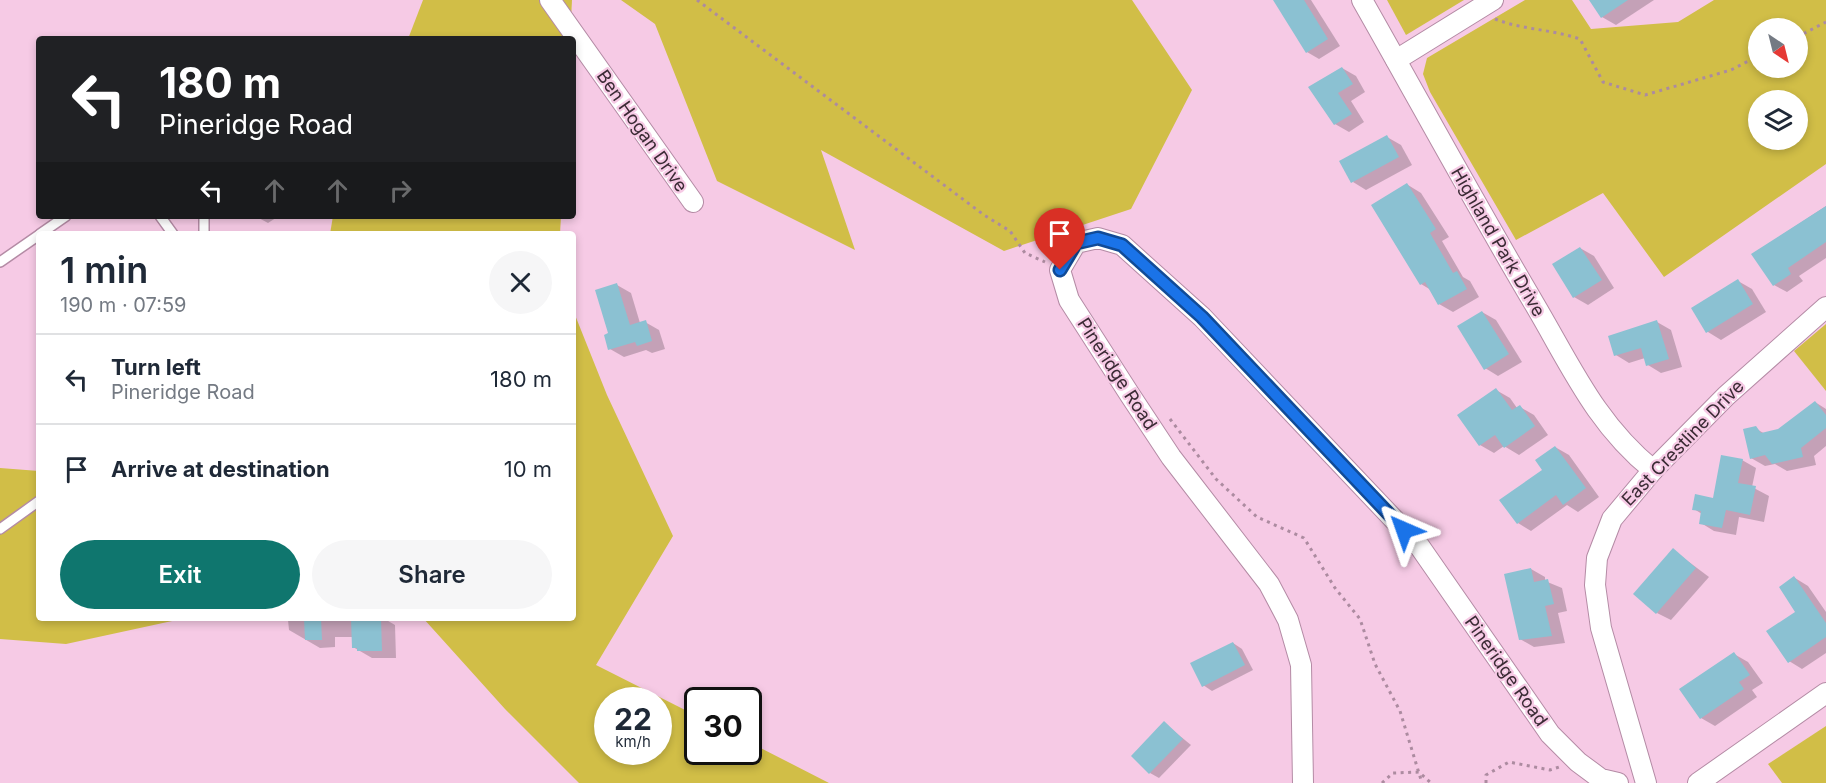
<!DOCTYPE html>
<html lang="en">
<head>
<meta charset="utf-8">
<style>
  :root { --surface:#fff; --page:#f6f6f7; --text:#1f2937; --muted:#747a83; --line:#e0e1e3; --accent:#0f766e }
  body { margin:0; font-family:Inter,sans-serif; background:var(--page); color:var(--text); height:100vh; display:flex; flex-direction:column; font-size:22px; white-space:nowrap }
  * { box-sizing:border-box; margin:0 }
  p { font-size:20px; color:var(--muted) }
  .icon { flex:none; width:33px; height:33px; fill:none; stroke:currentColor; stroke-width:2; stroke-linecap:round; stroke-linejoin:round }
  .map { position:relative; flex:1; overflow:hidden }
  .side { position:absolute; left:36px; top:231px; width:540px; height:390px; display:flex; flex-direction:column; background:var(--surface); border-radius:6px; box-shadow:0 3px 9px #0003 }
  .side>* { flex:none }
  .banner { position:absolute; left:36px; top:36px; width:540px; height:183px; border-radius:6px; box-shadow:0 3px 9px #0003; background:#202124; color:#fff; overflow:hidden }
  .needle { width:39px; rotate:145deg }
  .tools { position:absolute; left:1748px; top:18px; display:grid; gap:12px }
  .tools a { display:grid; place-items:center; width:60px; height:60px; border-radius:50%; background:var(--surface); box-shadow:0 3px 9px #0003; font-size:30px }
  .speed { position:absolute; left:594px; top:687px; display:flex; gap:12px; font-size:30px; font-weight:700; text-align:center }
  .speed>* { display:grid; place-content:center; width:78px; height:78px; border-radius:50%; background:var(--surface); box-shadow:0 3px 9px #0003; line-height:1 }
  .speed small { font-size:15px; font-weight:400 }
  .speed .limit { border:3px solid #111; border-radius:9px; background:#fff; color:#111 }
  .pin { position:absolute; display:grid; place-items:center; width:51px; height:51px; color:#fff; margin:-62px -26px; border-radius:50% 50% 50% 0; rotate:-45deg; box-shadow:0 0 6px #0007 }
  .pin .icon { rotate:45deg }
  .me { position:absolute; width:66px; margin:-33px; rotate:317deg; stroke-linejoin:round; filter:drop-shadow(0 0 4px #0008) }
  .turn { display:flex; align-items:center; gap:21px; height:126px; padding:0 24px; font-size:27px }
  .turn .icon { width:78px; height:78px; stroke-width:2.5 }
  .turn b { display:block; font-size:42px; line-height:51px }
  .lanes { display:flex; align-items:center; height:57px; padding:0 24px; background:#0003; justify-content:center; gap:30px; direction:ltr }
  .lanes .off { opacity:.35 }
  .round { display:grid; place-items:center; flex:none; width:63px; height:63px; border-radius:32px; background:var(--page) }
  .summary { display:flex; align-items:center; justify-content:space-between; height:102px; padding:0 24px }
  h1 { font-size:36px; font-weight:600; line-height:45px }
  .cta { display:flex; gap:12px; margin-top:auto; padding:12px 24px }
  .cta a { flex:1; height:69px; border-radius:36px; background:var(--accent); color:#fff; font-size:24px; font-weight:600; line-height:69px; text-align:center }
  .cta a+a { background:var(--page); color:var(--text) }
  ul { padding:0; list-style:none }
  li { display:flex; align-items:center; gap:18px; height:90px; padding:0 24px; border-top:2px solid var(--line) }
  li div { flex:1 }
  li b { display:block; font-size:22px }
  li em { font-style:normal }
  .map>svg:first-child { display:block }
  .green { fill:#d1be47; fill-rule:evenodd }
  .shadow { fill:#0003 }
  .building { fill:#8bc1d2 }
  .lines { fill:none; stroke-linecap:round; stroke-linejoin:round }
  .service-casing { stroke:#b48ba5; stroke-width:12 }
  .minor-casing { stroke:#b48ba5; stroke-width:22 }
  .path { stroke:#ac8ba0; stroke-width:3; stroke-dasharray:3 4.5; stroke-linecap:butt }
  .service { stroke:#fff; stroke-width:9 }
  .minor { stroke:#fff; stroke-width:20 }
  .route-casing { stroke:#114b97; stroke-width:15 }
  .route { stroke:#1a73e8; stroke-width:10 }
  .labels { text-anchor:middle; stroke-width:4.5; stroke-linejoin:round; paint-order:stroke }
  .street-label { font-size:18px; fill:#3b2b35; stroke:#f6cae5 }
</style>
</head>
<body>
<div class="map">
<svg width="1826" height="783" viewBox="0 0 1826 783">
  <rect width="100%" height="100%" fill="#f6cae5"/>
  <g class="green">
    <path d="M 423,0 L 572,0 L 570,39 L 408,39 Z"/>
    <path d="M 621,0 L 1132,0 L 1192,90 L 1131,209 L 1004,251 L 821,150 L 855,250 L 717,181 L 655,24 Z"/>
    <path d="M 1387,0 L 1464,0 L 1406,35 Z"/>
    <path d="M 1525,0 L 1572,0 L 1591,29 L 1678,22 L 1714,0 L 1826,0 L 1826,164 L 1664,277 L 1603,193 L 1516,240 L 1430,92 L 1423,74 L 1427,58 ZM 1797,28 L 1797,68 L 1758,68 L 1758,28 ZM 1797,100 L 1797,140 L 1758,140 L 1758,100 Z"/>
    <path d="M 333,216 L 561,216 L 560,234 L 330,234 Z"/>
    <path d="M 573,310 L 607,395 L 673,536 L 596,665 L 697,716 L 698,752 L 748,752 L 749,742 L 829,783 L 579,783 L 505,709 L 423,618 L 573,618 ZM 658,700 L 658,752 L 608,752 L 608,700 Z"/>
    <path d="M 1826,324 L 1826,391 L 1794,351 Z"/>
    <path d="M 0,468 L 39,471 L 39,618 L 186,618 L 66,644 L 0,639 Z"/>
    <path d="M 1826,726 L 1826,783 L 1782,783 L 1768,764 Z"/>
  </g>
  <g class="shadow">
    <path d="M 1285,0 L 1311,0 L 1340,46 L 1319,59 L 1307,52 Z"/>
    <path d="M 1591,0 L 1654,0 L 1616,25 L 1602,17 Z"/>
    <path d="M 1342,68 L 1356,76 L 1365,92 L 1351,101 L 1364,122 L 1349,132 L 1335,124 L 1310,88 Z"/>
    <path d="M 1387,137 L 1401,145 L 1412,165 L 1366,190 L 1353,182 Z"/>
    <path d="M 1408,185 L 1421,193 L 1449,237 L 1442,241 L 1463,277 L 1470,281 L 1479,297 L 1453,312 L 1439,304 L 1431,290 L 1421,284 Z"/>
    <path d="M 1826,206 L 1826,258 L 1799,276 L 1803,281 L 1787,292 L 1774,285 L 1753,254 Z"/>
    <path d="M 255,216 L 279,216 L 268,223 Z"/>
    <path d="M 1580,248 L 1594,256 L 1614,288 L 1588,305 L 1574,297 Z"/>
    <path d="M 1738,281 L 1752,289 L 1766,312 L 1721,340 L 1708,332 L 1693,309 Z"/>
    <path d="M 617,285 L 631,293 L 640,323 L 645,322 L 659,330 L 665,349 L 652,353 L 646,350 L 624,357 L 610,349 Z"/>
    <path d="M 1482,312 L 1496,320 L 1522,362 L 1498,376 L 1485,368 Z"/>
    <path d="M 1657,322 L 1671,330 L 1682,367 L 1661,373 L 1648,365 L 1645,358 L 1629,363 L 1616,355 Z"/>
    <path d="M 1496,390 L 1510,398 L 1517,408 L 1520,407 L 1534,415 L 1548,435 L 1519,455 L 1504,446 L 1494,453 L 1480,445 Z"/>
    <path d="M 1815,402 L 1826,409 L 1826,446 L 1814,456 L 1816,465 L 1787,471 L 1775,464 L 1765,466 L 1751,458 L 1755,428 L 1765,434 L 1778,431 Z"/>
    <path d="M 1555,447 L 1569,455 L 1599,497 L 1578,512 L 1567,505 L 1531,531 L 1518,523 Z"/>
    <path d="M 1742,460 L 1756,468 L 1752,487 L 1769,496 L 1764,522 L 1739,517 L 1736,535 L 1714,531 L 1701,523 L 1702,514 L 1694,509 L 1714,500 Z"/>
    <path d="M 1673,550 L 1709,577 L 1671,620 L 1657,613 Z"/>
    <path d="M 1531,569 L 1545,577 L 1545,581 L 1562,588 L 1567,611 L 1558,613 L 1565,643 L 1534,647 L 1520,639 Z"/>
    <path d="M 1795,578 L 1808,586 L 1826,612 L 1826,653 L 1802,669 L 1789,661 L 1797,612 Z"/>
    <path d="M 306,618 L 383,618 L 395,625 L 396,658 L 372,658 L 353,647 L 353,637 L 335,637 L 335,647 L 320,648 L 289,630 L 288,620 Z"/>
    <path d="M 1233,643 L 1242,649 L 1253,670 L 1212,691 L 1203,685 Z"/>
    <path d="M 1734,654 L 1748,662 L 1763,683 L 1752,690 L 1757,697 L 1715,726 L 1701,718 Z"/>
    <path d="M 1164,723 L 1191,745 L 1159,778 L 1150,773 Z"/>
  </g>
  <g class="building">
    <path d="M 1273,0 L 1304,0 L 1328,39 L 1306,53 Z"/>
    <path d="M 1589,0 L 1628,0 L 1601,18 Z"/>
    <path d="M 1342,67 L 1353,84 L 1338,93 L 1352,114 L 1334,125 L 1308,87 Z"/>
    <path d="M 1387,135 L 1399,157 L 1351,183 L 1339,161 Z"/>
    <path d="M 1407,183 L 1436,229 L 1430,233 L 1453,273 L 1457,271 L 1467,289 L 1438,305 L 1425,282 L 1420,285 L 1371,205 Z"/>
    <path d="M 1826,206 L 1826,242 L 1788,268 L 1791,274 L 1773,286 L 1751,254 Z"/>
    <path d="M 1580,247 L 1602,280 L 1573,298 L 1552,264 Z"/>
    <path d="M 1738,279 L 1753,304 L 1706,333 L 1691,308 Z"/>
    <path d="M 617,283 L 630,325 L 646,320 L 652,341 L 637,346 L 635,342 L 608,350 L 604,335 L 608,333 L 595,290 Z"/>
    <path d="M 1482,311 L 1509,354 L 1484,370 L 1457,326 Z"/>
    <path d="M 1657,320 L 1669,359 L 1646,366 L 1641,348 L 1614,356 L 1608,336 Z"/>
    <path d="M 1496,388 L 1512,410 L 1520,405 L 1535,426 L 1504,448 L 1495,435 L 1479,446 L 1457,415 Z"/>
    <path d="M 1815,401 L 1826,415 L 1826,428 L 1801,448 L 1803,457 L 1772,464 L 1765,455 L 1750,459 L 1743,429 L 1756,426 L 1761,433 L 1778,429 Z"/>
    <path d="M 1555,446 L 1586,488 L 1563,505 L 1556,495 L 1517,524 L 1499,500 L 1542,470 L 1535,460 Z"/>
    <path d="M 1721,455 L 1743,459 L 1738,483 L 1756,486 L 1750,515 L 1726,510 L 1722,528 L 1699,524 L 1701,511 L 1692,510 L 1695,494 L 1713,498 Z"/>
    <path d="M 1673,548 L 1696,568 L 1656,614 L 1633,594 Z"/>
    <path d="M 1531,568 L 1534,582 L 1548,579 L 1554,604 L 1545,606 L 1552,636 L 1519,640 L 1504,574 Z"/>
    <path d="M 1794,576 L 1826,623 L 1826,637 L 1788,663 L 1766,631 L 1795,612 L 1779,587 Z"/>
    <path d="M 304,618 L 321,618 L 322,640 L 305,640 Z"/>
    <path d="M 351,618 L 381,618 L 382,651 L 357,651 L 357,648 L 352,648 Z"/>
    <path d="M 1233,642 L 1245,665 L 1202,687 L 1190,663 Z"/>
    <path d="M 1734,652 L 1750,675 L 1739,682 L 1744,689 L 1700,719 L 1679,689 Z"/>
    <path d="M 1164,721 L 1183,739 L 1149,774 L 1131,756 Z"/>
  </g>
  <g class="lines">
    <defs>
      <g id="service">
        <path d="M 160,216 L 173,234"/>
        <path d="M 204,216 L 204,234"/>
        <path d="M 40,234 L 66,216"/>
        <path d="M 0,262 L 39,235"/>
        <path d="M 0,529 L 39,501"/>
      </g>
      <g id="minor">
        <path d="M 550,0 L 693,202"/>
        <path d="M 1362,0 C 1420,102 1475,204 1535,305 C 1571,366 1596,424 1653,470"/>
        <path d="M 1396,60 L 1493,0"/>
        <path d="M 1303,783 L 1301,665 L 1288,620 L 1269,584 L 1171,457 L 1130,395 L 1069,300 L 1060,270 L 1076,243 L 1098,238 L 1122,245 L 1202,317 L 1420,547 L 1550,734 L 1578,762 L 1601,779 L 1618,783"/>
        <path d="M 1646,783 L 1601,628 L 1595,585 L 1597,558 L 1612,519 L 1653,470 L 1726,396 L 1826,307"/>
        <path d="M 1698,783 L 1826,693"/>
      </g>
    </defs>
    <use href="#service" class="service-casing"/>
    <use href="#minor" class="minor-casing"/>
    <g class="path">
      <path d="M 697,0 L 984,215 L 1010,231 L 1025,253 L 1045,262"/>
      <path d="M 1495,19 C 1523,30 1551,29 1580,39 L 1603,82 L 1645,95 L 1731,70 L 1758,56"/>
      <path d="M 1797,37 L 1826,22"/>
      <path d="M 1170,419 L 1216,479 L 1257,517 L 1304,538 L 1335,588 L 1360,619 L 1375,664 L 1400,711 L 1422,783"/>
      <path d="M 1382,783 L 1393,773 L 1419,772 L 1431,783"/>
      <path d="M 1486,783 L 1486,775 L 1509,762 L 1550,770 L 1559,767"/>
    </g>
    <use href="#service" class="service"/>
    <use href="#minor" class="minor"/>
  </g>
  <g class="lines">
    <defs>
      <path id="route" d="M 1060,270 L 1076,243 L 1098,238 L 1122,245 L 1202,317 L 1404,530"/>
    </defs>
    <use href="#route" class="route-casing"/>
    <use href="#route" class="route"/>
  </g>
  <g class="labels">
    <g class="street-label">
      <text transform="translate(642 131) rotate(55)" y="6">Ben Hogan Drive</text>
      <text transform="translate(1498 242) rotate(60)" y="6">Highland Park Drive</text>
      <text transform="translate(1117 374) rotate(57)" y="6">Pineridge Road</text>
      <text transform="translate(1683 443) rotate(-46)" y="6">East Crestline Drive</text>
      <text transform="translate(1506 671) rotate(55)" y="6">Pineridge Road</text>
    </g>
  </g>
</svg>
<div class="tools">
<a><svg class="needle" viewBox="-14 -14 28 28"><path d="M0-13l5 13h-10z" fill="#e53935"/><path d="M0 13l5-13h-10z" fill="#747a83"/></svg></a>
<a><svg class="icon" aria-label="layers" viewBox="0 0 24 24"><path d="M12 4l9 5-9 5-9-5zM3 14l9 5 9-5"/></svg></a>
</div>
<div class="speed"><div>22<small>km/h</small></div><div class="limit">30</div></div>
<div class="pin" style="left:1060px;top:270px;background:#d93025"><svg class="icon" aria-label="arrive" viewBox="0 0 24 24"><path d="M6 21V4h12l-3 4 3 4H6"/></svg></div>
<svg class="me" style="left:1404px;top:530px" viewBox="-20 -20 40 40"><path d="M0-17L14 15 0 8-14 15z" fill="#1a73e8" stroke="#fff" stroke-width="4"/></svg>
<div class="banner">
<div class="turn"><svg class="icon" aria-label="left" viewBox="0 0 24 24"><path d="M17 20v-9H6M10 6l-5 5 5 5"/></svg><div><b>180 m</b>Pineridge Road</div></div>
<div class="lanes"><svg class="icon" aria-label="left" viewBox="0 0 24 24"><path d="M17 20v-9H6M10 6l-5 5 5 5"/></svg><svg class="icon off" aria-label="ahead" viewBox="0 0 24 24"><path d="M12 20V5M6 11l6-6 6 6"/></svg><svg class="icon off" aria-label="ahead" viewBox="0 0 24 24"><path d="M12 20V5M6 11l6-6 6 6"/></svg><svg class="icon off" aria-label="right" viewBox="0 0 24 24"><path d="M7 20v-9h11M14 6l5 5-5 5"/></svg></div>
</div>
<section class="side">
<div class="summary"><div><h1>1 min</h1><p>190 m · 07:59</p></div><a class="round"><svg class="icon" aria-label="close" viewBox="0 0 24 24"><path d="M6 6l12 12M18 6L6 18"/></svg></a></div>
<ul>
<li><svg class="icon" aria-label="left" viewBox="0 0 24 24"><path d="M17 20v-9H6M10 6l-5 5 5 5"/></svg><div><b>Turn left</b><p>Pineridge Road</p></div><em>180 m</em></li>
<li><svg class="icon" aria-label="arrive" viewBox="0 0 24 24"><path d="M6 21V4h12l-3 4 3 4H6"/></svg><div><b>Arrive at destination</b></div><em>10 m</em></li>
</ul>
<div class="cta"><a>Exit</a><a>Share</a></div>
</section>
</div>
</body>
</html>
